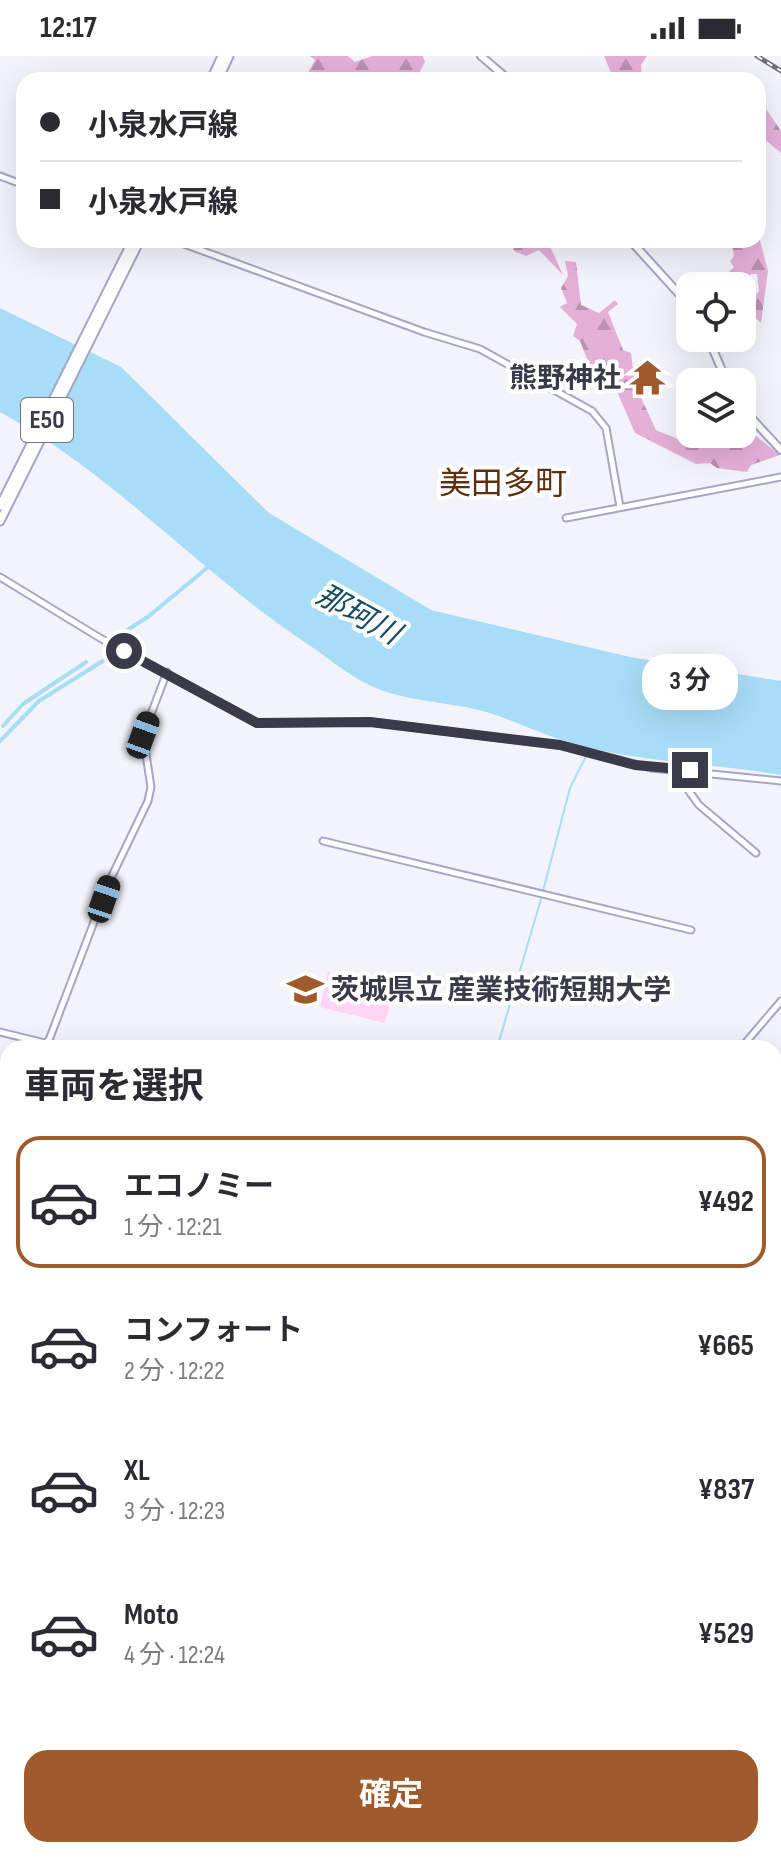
<!DOCTYPE html>
<html lang="ja">
<head>
<meta charset="utf-8">
<style>
	body { margin:0; font-family:"Sofia Sans Condensed","Noto Sans JP",sans-serif; background:#f7f7f7; color:#2b2b33; height:100vh; display:flex; flex-direction:column; font-size:30px; white-space:nowrap }
	* { box-sizing:border-box; margin:0 }
	p { font-size:26px; color:#7c7c81 }
	.icon { flex:none; width:44px; height:44px; fill:none; stroke:currentColor; stroke-width:2; stroke-linecap:round; stroke-linejoin:round }
	.map { position:relative; flex:1; overflow:hidden }
	.sheet { position:absolute; left:0px; top:984px; width:782px; height:818px; display:flex; flex-direction:column; background:#fff; border-radius:24px 24px 0 0; box-shadow:0 8px 32px #0002 }
	.sheet>* { flex:none }
	.banner { position:absolute; left:16px; top:16px; width:750px; height:176px; border-radius:24px; box-shadow:0 8px 32px #0002; display:grid; align-content:center; height:176px; padding:0 24px; background:#fff }
	.controls { position:absolute; left:676px; top:216px; display:grid; gap:16px }
	.controls a { display:grid; place-items:center; width:80px; height:80px; border-radius:16px; background:#fff; box-shadow:0 8px 32px #0002; font-size:40px }
	.end { position:absolute; width:36px; height:36px; margin:-18px; border:10px solid #3a3b49; background:#fff; box-shadow:0 0 0 4px #fff }
	.from { border-radius:50% }
	.bubble { position:absolute; height:56px; border-radius:24px; background:#fff; box-shadow:0 8px 32px #0002; font-size:26px; font-weight:700; line-height:56px; text-align:center }
	.car { position:absolute; width:24px; height:48px; margin:-24px -12px; border-radius:10px; box-shadow:0 0 6px 2px #0007; background:linear-gradient(#222 24%,#8ab4d8 0 40%,#222 0 76%,#8ab4d8 0 86%,#222 0) }
	.banner b { display:flex; align-items:center; gap:28px; height:76px; font-size:30px }
	.banner b+b { border-top:2px solid #e1e1e2 }
	.banner i { width:20px; height:20px; background:#2b2b33 }
	ul { padding:0; list-style:none }
	li { display:flex; align-items:center; gap:24px; height:132px; margin:0 16px 12px; padding:0 8px; border:4px solid transparent; border-radius:24px }
	li div { flex:1 }
	li b { display:block; font-size:30px }
	li em { font-style:normal; font-weight:700 }
	li.on { border-color:#9f5b2b }
	li>.icon { width:72px; height:72px; stroke-width:1.5 }
	h2 { padding:0 24px; font-size:36px; line-height:96px }
	.action { display:flex; gap:16px; margin-top:auto; padding:16px 24px }
	.action a { flex:1; height:92px; border-radius:24px; background:#9f5b2b; color:#fff; font-size:32px; font-weight:700; line-height:92px; text-align:center }
	.status { display:flex; justify-content:space-between; align-items:center; height:56px; padding:0 40px; background:#fff; direction:ltr }
	.status svg { height:22px; fill:currentColor }
	.map>svg:first-child { display:block }
	.green { fill:#ffd4f4 }
	.forest { fill:url(#forest-firs) }
	.water { fill:#a8ddf7 }
	.lines { fill:none; stroke-linecap:round; stroke-linejoin:round }
	.stream { stroke:#a8ddf7; stroke-width:2 }
	.canal { stroke:#a8ddf7; stroke-width:4 }
	.secondary-casing { stroke:#a4a6c8; stroke-width:9 }
	.primary-casing { stroke:#a4a6c8; stroke-width:10 }
	.highway-casing { stroke:#a4a6c8; stroke-width:11 }
	.secondary { stroke:#fff; stroke-width:5 }
	.primary { stroke:#fff; stroke-width:6 }
	.highway { stroke:#fff; stroke-width:7 }
	.rail-casing { stroke:#6d6e7a; stroke-width:5 }
	.rail { stroke:#fff; stroke-width:2; stroke-dasharray:6; stroke-linecap:butt }
	.route { stroke:#3a3b49; stroke-width:10 }
	.labels { text-anchor:middle; dominant-baseline:central; stroke-width:8; stroke-linejoin:round; paint-order:stroke }
	.shield { fill:#fff; stroke:#757680; stroke-width:2 }
	.shield-label { font-size:26px; font-weight:bold; fill:#3a3b49 }
	.poi-label { font-size:28px; font-weight:bold; fill:#3a3b49; stroke:#fff; text-anchor:end }
	.water-label { font-size:30px; font-style:italic; fill:#154c62; stroke:#fff }
	.quarter-label { font-size:32px; fill:#5d2f0d; stroke:#fff }
</style>
</head>
<body>
<div class="status"><b>12:17</b><svg viewBox="0 0 49 12"><path d="M0 12V9h3v3zM5 12V6h3v6zM10 12V3h3v9zM15 12V0h3v12zM26 1h20v11H26zM47 4h2v5h-2z"/></svg></div>
<div class="map">
<svg width="781" height="1801" viewBox="0 0 781 1801">
	<defs>
		<pattern id="forest-firs" width="22" height="20" patternUnits="userSpaceOnUse" patternTransform="scale(2)"><rect width="22" height="20" fill="#e5b0d8"/><path d="M5 1l3.5 6h-7zM16 11l3.5 6h-7z" fill="#bb90b1"/></pattern>
	</defs>
	<rect width="100%" height="100%" fill="#f3f3fb"/>
	<polygon class="green" points="328,916 394,932 385,967 320,951"/>
	<g class="forest">
		<polygon points="310,0 348,0 355,6 373,0 423,0 425,6 420,15 422,24 304,24 315,4"/>
		<polygon points="604,0 647,0 641,9 642,24 614,24"/>
		<polygon points="758,41 781,75 781,97 758,78"/>
		<polygon points="758,177 768,215 761,267 752,259 754,240 759,235 757,218 751,218 742,238 742,230 701,230 708,224 717,228 734,211 730,205 734,200 731,184 758,184"/>
		<polygon points="512,184 555,184 550,190 563,219 539,194 526,200 514,195"/>
		<polygon points="565,205 576,206 581,249 599,257 615,244 618,248 608,256 623,294 631,297 635,329 656,374 685,386 692,378 702,378 708,390 728,384 726,378 742,378 742,369 780,399 751,409 747,416 717,412 710,407 696,408 635,377 615,331 613,314 607,323 595,323 580,285 573,280 577,268 560,251 567,247 561,232 568,220"/>
	</g>
	<path class="water" d="M 0,252 L 121,311 L 269,457 L 431,554 L 630,601 L 781,625 L 781,719 C 712,707 640,707 572,687 C 539,678 508,661 475,653 C 439,645 403,645 369,629 C 348,619 328,602 309,589 C 201,518 114,418 0,356 Z"/>
	<g class="lines">
		<g class="stream">
			<polyline points="543,835 570,732 591,690"/>
			<polyline points="497,992 542,840"/>
		</g>
		<g class="canal">
			<polyline points="120,579 149,560 207,512"/>
			<polyline points="76,613 86,606"/>
			<polyline points="3,670 23,648 74,614"/>
			<polyline points="0,685 39,645 106,603"/>
			<polyline points="0,1079 8,1081"/>
			<polyline points="774,1265 781,1267"/>
			<polyline points="0,1597 8,1599"/>
			<polyline points="384,1794 391,1801"/>
		</g>
		<defs>
			<g id="secondary">
				<polyline points="0,120 24,129"/>
				<polyline points="173,184 424,276 480,293 592,355 606,372 620,451"/>
				<polyline points="566,462 781,421"/>
				<polyline points="0,521 100,582 257,667 370,666 566,690 651,712 781,725"/>
				<polyline points="673,713 699,749 756,797"/>
				<polyline points="323,785 691,874"/>
				<polyline points="0,976 45,987 49,984 110,824 148,745 151,731 143,679 167,616"/>
				<polyline points="741,992 781,945"/>
				<polyline points="0,1086 8,1088"/>
				<polyline points="0,1775 8,1773"/>
			</g>
			<g id="primary">
				<polyline points="481,0 509,24"/>
				<polyline points="630,184 690,250"/>
				<polyline points="708,282 727,326"/>
				<polyline points="742,352 781,394"/>
				<polyline points="458,1794 465,1801"/>
				<polyline points="105,1801 116,1794"/>
			</g>
			<g id="highway">
				<polyline points="211,24 222,0"/>
				<polyline points="218,24 229,0"/>
				<polyline points="0,450 133,184"/>
				<polyline points="0,465 140,184"/>
				<polyline points="774,1044 781,1042"/>
				<polyline points="0,1577 8,1578"/>
				<polyline points="0,1583 8,1584"/>
				<polyline points="447,1794 453,1801"/>
			</g>
		</defs>
		<use href="#secondary" class="secondary-casing"/>
		<use href="#primary" class="primary-casing"/>
		<use href="#highway" class="highway-casing"/>
		<use href="#secondary" class="secondary"/>
		<use href="#primary" class="primary"/>
		<use href="#highway" class="highway"/>
		<defs>
			<g id="rail">
				<polyline points="757,0 781,15"/>
				<polyline points="0,1082 8,1084"/>
				<polyline points="774,1288 781,1291"/>
			</g>
		</defs>
		<use href="#rail" class="rail-casing"/>
		<use href="#rail" class="rail"/>
	</g>
	<g class="lines">
		<polyline class="route" points="124,595 257,667 370,666 560,689 635,709 690,714"/>
	</g>
	<defs>
		<symbol id="temple-bare" viewBox="-9 -9 18 18"><path d="M0-6L5-2H3V0L6.5 2.5H4V6H1.5V3h-3V6H-4V2.5H-6.5L-3 0V-2H-5Z" fill="#9f5b2b" stroke="#fff" stroke-width="2.5" paint-order="stroke"/></symbol>
		<symbol id="university-bare" viewBox="-9 -9 18 18"><path d="M0-5L7-2L0 1L-7-2ZM-4 1L0 2.5L4 1V4Q0 6-4 4Z" fill="#9f5b2b" stroke="#fff" stroke-width="2.5" paint-order="stroke"/></symbol>
	</defs>
	<g fill-rule="evenodd">
		<use href="#temple-bare" x="622" y="296" width="51" height="51"/>
		<use href="#university-bare" x="280" y="908" width="51" height="51"/>
	</g>
	<g class="labels">
		<rect class="shield" x="21" y="342" width="52" height="44" rx="6"/>
		<g class="shield-label">
			<text x="47" y="364">E50</text>
		</g>
		<g class="poi-label">
			<text x="621" y="322">熊野神社</text>
			<text x="331" y="934" text-anchor="start">茨城県立 産業技術短期大学</text>
		</g>
		<g class="water-label">
			<text transform="translate(358 559) rotate(29)">那珂川</text>
		</g>
		<g class="quarter-label">
			<text x="503" y="428">美田多町</text>
		</g>
	</g>
</svg>
<div class="controls">
<a><svg class="icon" aria-label="locate" viewBox="0 0 24 24"><circle cx="12" cy="12" r="6"/><path d="M12 2v4M12 18v4M2 12h4M18 12h4"/></svg></a>
<a><svg class="icon" aria-label="layers" viewBox="0 0 24 24"><path d="M12 4l9 5-9 5-9-5zM3 14l9 5 9-5"/></svg></a>
</div>
<i class="end from" style="left:124px;top:595px"></i>
<i class="end" style="left:690px;top:714px"></i>
<div class="bubble" style="left:642px;top:598px;width:96px">3 分</div>
<i class="car" style="left:143px;top:679px;rotate:20deg"></i>
<i class="car" style="left:104px;top:843px;rotate:19deg"></i>
<div class="banner">
<b><i class="from"></i>小泉水戸線</b>
<b><i></i>小泉水戸線</b>
</div>
<section class="sheet">
<h2>車両を選択</h2>
<ul>
<li class="on"><svg class="icon" aria-label="car" viewBox="0 0 24 24"><path d="M5 17H2v-5l4-1 3-4h7l3 4 3 1v5h-3M9 17h6M6 11h13"/><circle cx="7" cy="17" r="2"/><circle cx="17" cy="17" r="2"/></svg><div><b>エコノミー</b><p>1 分 · 12:21</p></div><em>¥492</em></li>
<li><svg class="icon" aria-label="car" viewBox="0 0 24 24"><path d="M5 17H2v-5l4-1 3-4h7l3 4 3 1v5h-3M9 17h6M6 11h13"/><circle cx="7" cy="17" r="2"/><circle cx="17" cy="17" r="2"/></svg><div><b>コンフォート</b><p>2 分 · 12:22</p></div><em>¥665</em></li>
<li><svg class="icon" aria-label="car" viewBox="0 0 24 24"><path d="M5 17H2v-5l4-1 3-4h7l3 4 3 1v5h-3M9 17h6M6 11h13"/><circle cx="7" cy="17" r="2"/><circle cx="17" cy="17" r="2"/></svg><div><b>XL</b><p>3 分 · 12:23</p></div><em>¥837</em></li>
<li><svg class="icon" aria-label="car" viewBox="0 0 24 24"><path d="M5 17H2v-5l4-1 3-4h7l3 4 3 1v5h-3M9 17h6M6 11h13"/><circle cx="7" cy="17" r="2"/><circle cx="17" cy="17" r="2"/></svg><div><b>Moto</b><p>4 分 · 12:24</p></div><em>¥529</em></li>
</ul>
<div class="action"><a>確定</a></div>
</section>
</div>
</body>
</html>
